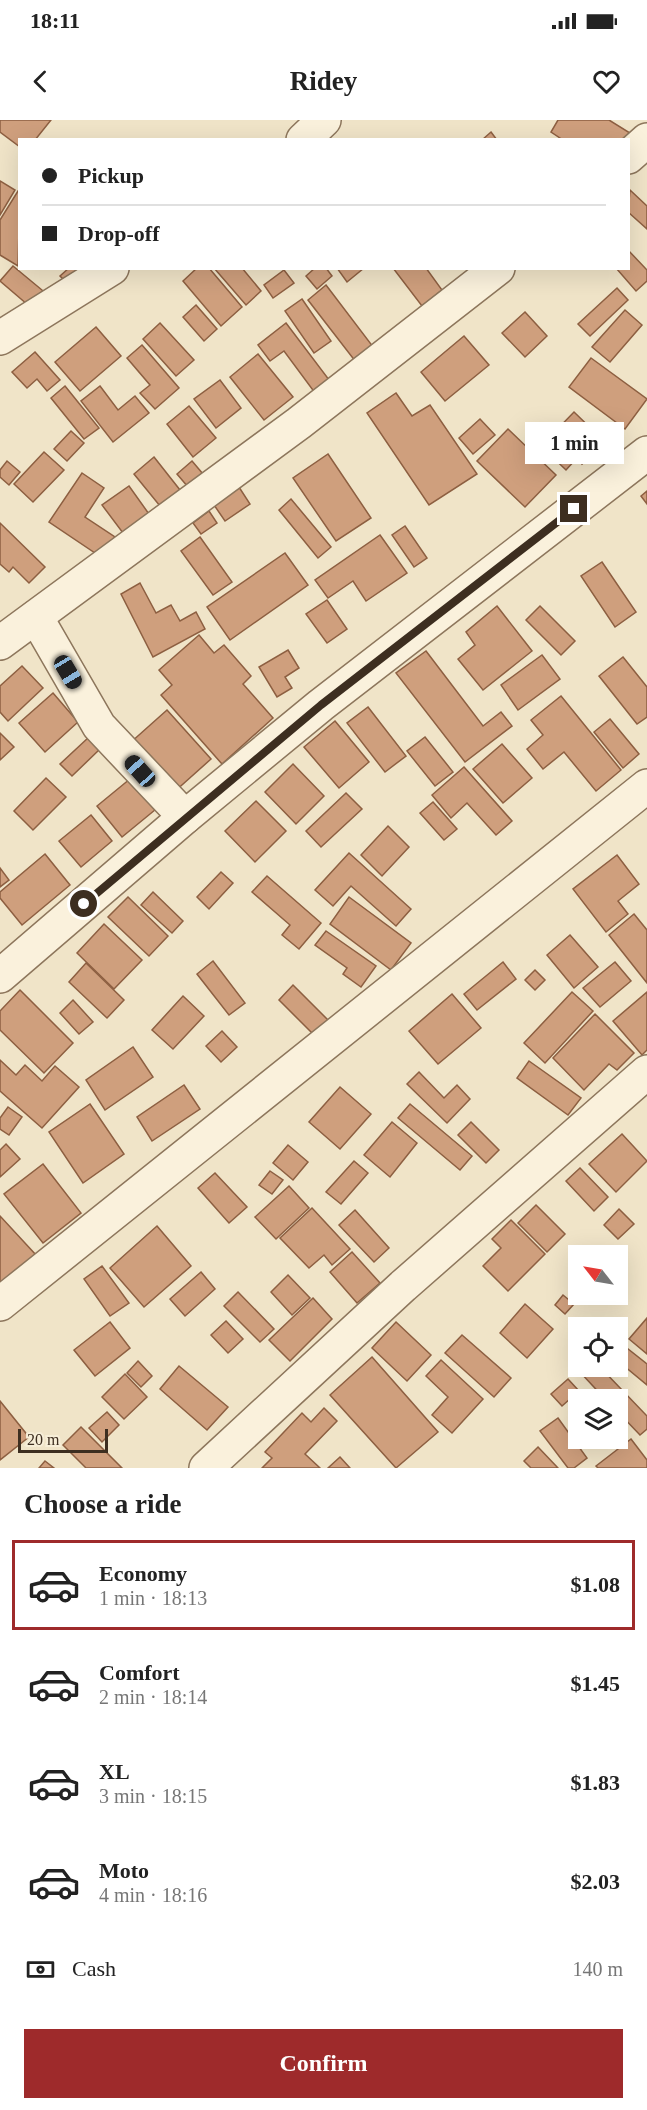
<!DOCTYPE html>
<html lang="en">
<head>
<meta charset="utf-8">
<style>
	body { margin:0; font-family:Georgia,serif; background:#f2f2f2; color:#222; height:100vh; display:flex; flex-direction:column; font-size:22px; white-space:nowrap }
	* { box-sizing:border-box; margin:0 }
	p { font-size:20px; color:#767676 }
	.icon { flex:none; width:33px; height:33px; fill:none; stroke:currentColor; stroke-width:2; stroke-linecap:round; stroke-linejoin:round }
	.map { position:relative; height:1348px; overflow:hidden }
	.details { display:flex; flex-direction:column; background:#fff; flex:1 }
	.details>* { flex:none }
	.top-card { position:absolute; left:18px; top:18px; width:612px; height:132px; border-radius:0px; box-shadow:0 6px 24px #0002; display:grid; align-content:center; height:132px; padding:0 24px; background:#fff }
	.needle { width:39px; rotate:301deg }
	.controls { position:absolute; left:568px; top:1125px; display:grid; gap:12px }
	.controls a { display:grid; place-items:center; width:60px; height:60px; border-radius:0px; background:#fff; box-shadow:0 6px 24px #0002; font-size:30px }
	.scale { position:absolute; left:18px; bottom:15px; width:90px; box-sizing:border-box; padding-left:6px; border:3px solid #3d2e20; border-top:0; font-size:16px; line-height:21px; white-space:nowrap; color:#3d2e20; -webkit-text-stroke:4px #f7eed8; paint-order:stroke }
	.end { position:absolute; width:27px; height:27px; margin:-14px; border:8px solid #3d2e20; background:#fff; box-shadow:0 0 0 3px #fff }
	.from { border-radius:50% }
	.bubble { position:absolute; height:42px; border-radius:0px; background:#fff; box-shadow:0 6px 24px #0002; font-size:20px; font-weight:700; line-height:42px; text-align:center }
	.car { position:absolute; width:18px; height:36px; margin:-18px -9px; border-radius:8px; box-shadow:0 0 4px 2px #0007; background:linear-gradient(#222 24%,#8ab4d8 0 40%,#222 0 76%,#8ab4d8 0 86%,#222 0) }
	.top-card b { display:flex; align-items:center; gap:21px; height:57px; font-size:22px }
	.top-card b+b { border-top:2px solid #e0e0e0 }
	.top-card i { width:15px; height:15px; background:#222 }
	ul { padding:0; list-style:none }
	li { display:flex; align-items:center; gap:18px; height:90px; margin:0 12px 9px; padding:0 12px; border:3px solid transparent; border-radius:0px }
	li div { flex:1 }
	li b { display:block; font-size:22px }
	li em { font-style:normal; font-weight:700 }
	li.on { border-color:#9e2a2b }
	li>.icon { width:54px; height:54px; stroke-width:1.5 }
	h2 { padding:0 24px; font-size:27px; line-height:72px }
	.pay { display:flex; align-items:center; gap:15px; height:66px; padding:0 24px; font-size:22px }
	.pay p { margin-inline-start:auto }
	.cta { display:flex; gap:12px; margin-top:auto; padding:12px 24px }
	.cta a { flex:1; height:69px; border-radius:0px; background:#9e2a2b; color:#fff; font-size:24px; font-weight:700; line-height:69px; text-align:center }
	.status { display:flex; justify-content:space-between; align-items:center; height:42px; padding:0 30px; background:#fff; direction:ltr }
	.status svg { height:16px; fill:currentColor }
	header { display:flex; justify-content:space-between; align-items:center; height:78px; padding:0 24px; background:#fff; font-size:27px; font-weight:700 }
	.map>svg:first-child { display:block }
	.building { fill:#cf9f7d; stroke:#8d5f41; stroke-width:1.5 }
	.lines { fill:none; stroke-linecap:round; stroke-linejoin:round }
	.minor-casing { stroke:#8d765c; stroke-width:36 }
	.minor { stroke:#faf1dc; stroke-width:33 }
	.route { stroke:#3d2e20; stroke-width:8 }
</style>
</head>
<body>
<div class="status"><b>18:11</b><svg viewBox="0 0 49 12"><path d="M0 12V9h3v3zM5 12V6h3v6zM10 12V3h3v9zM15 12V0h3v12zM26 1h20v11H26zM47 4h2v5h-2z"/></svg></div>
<header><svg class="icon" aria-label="back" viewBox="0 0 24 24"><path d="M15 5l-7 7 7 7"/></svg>Ridey<svg class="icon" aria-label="heart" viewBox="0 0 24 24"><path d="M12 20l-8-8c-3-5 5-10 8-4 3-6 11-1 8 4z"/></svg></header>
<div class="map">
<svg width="647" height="1348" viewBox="0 0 647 1348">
	<rect width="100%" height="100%" fill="#f0e4c8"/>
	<g class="building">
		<polygon points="0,0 51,0 35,20 20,20 20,27 0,12"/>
		<polygon points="558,0 609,0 630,13 627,20 563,20 551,12"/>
		<polygon points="491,12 497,20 482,20"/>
		<polygon points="0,61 15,70 0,95"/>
		<polygon points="630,70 647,86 647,109 628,92"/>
		<polygon points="18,71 20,72 18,146 0,135 0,100"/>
		<polygon points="628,130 647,150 647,161 636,171 616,148 628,148"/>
		<polygon points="13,146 48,175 35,191 0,161"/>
		<polygon points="69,148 94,148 73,169 60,156"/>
		<polygon points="197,148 209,148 242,187 221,206 183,161"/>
		<polygon points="214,148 242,148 261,171 246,185"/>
		<polygon points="315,148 326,148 332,156 317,169 306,156"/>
		<polygon points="337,148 364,148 347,162"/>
		<polygon points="393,148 426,148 442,170 422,186"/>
		<polygon points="284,150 294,163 273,178 264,165"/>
		<polygon points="326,165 377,232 359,246 308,180"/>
		<polygon points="617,168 628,180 590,216 578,204"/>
		<polygon points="302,179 331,221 314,233 285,191"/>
		<polygon points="196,185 217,209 204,221 183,197"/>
		<polygon points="625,190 642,205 610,242 592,227"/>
		<polygon points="525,192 547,216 525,237 502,213"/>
		<polygon points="160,203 194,240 176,256 143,219"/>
		<polygon points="286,203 336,269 321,281 284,231 270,241 258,225"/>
		<polygon points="96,207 121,236 80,271 55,242"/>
		<polygon points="464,216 489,245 445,281 421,252"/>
		<polygon points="142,225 179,268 155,289 140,273 150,265 127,238"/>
		<polygon points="35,232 60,260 47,271 37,259 27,268 12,252"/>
		<polygon points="258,234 293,277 264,300 230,257"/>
		<polygon points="591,238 647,279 625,309 569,267"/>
		<polygon points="220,260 241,288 216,308 194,279"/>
		<polygon points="65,266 99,308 84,319 51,278"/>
		<polygon points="100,266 118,290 135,276 149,293 113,322 81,281"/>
		<polygon points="396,273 412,296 430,285 477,354 429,385 367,293"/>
		<polygon points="189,286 216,318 193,337 167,304"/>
		<polygon points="574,292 604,321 582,344 577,338 566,350 541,326"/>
		<polygon points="480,299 495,315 473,334 459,318"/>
		<polygon points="508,309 556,355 525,387 477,341"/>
		<polygon points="71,311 84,323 67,341 54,329"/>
		<polygon points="44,332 64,350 33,382 14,364"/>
		<polygon points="328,334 371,398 336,421 293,358"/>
		<polygon points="154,337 180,370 160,386 134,354"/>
		<polygon points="7,341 20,352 9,365 0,357 0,350"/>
		<polygon points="192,341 203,354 188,367 177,354"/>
		<polygon points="82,353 104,368 85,397 115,417 101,437 49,402"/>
		<polygon points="237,364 250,384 225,401 212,382"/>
		<polygon points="129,366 149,394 123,413 102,385"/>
		<polygon points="647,371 647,384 641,376"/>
		<polygon points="291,379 331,427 318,438 279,390"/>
		<polygon points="209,391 217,403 201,414 193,403"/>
		<polygon points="0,403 45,447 29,463 13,447 9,452 0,444"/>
		<polygon points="405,406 427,438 414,447 392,415"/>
		<polygon points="380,415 407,453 366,481 353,461 328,478 315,460"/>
		<polygon points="200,417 232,462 213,475 181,431"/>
		<polygon points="285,433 308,465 230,520 207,487"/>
		<polygon points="602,442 636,492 615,507 581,456"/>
		<polygon points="140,463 156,493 171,485 180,501 196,492 205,509 153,537 121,474"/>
		<polygon points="327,480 347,509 327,523 306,494"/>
		<polygon points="497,486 532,531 483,570 458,539 475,525 466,512"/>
		<polygon points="540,486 575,521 561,535 526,500"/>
		<polygon points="199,515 214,533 224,525 251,556 243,564 273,598 222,644 161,575 172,565 159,550"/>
		<polygon points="288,530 299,548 285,557 292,568 277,577 259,547"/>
		<polygon points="426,531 483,606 501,592 512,606 465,642 396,553"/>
		<polygon points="542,535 560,559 518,590 501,565"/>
		<polygon points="623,537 647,567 647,597 637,604 599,556"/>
		<polygon points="22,546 43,568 8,601 0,592 0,566"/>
		<polygon points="53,573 78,602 45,632 19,603"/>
		<polygon points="561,576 621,650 596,671 564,632 543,649 527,629 543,615 531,600"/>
		<polygon points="368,587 406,636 385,652 347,603"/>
		<polygon points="167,590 211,639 173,673 130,623"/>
		<polygon points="610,599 639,634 623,648 594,612"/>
		<polygon points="335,601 369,642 339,668 304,627"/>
		<polygon points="0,613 14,627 0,640"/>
		<polygon points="89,617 100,629 72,656 60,644"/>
		<polygon points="425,617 453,652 435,666 407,631"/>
		<polygon points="502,624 532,658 503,683 473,649"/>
		<polygon points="293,644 324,676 296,704 265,672"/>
		<polygon points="464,647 512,701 496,715 467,683 451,698 432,675"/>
		<polygon points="136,654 161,685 122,717 97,686"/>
		<polygon points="46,658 66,677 33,710 14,691"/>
		<polygon points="346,673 362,689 321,727 306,711"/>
		<polygon points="256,681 286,711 255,742 225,711"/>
		<polygon points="433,682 457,709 444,720 420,693"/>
		<polygon points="91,695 112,721 81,747 59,721"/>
		<polygon points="388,706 409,727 382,756 361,735"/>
		<polygon points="349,733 411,789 396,806 351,766 333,786 315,770"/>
		<polygon points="45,734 70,765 22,805 0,778 0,772"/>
		<polygon points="617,735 639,764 618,781 628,794 606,812 573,769"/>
		<polygon points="0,748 9,760 0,767"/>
		<polygon points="221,752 233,763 209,789 197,777"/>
		<polygon points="267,756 321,803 299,829 282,815 290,805 252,772"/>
		<polygon points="153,772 183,801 172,813 141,785"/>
		<polygon points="128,777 168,816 149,836 108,797"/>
		<polygon points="349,777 411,823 391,850 330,804"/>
		<polygon points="634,794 647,810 647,863 609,815"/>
		<polygon points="104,804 142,840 114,869 77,833"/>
		<polygon points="326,811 376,846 361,867 343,854 347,848 315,825"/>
		<polygon points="570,815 598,847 574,868 547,835"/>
		<polygon points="213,841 245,883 229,895 197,854"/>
		<polygon points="503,842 516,859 477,890 464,874"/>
		<polygon points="615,842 631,861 600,887 583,868"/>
		<polygon points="86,843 124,880 107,898 69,862"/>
		<polygon points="535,850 545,860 535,870 525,860"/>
		<polygon points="293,865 328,900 314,915 279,880"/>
		<polygon points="20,870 73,923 44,953 0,910 0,891"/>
		<polygon points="572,872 593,891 545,943 524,923"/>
		<polygon points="647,872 647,930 642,935 613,901"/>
		<polygon points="452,874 481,908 438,944 409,911"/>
		<polygon points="183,876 204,896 173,929 152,910"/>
		<polygon points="73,880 93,902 79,914 60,893"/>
		<polygon points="595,894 634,933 617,950 609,944 584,970 553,938"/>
		<polygon points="222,911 237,927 221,942 206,926"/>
		<polygon points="133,927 153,957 105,990 86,960"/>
		<polygon points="0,940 16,955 25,945 42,961 55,946 79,967 42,1008 0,971"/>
		<polygon points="529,941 581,978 568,995 517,958"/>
		<polygon points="419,952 444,978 457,965 470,979 447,1003 407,964"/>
		<polygon points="184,965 200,989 152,1021 137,997"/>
		<polygon points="340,967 371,994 340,1029 309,1002"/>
		<polygon points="90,984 124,1034 83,1063 49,1012"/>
		<polygon points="410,984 472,1036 460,1050 398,998"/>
		<polygon points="8,987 22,997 9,1015 0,1009 0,998"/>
		<polygon points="392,1002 417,1023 390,1057 364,1035"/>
		<polygon points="471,1002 499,1030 486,1043 458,1015"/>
		<polygon points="622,1014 647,1041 616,1072 589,1044"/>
		<polygon points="6,1024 20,1039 0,1057 0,1030"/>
		<polygon points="288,1025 308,1042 293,1060 273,1043"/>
		<polygon points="354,1041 368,1053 341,1084 326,1072"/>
		<polygon points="43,1044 81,1093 43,1123 4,1074"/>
		<polygon points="580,1048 608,1077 594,1091 566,1061"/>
		<polygon points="270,1051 283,1060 272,1074 259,1065"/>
		<polygon points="215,1053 247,1087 229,1103 198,1068"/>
		<polygon points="289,1066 309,1088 276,1119 255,1097"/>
		<polygon points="536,1085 565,1114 547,1132 518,1103"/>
		<polygon points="312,1088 350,1129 332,1145 324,1135 309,1148 280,1118"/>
		<polygon points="619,1089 634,1104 618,1119 604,1105"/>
		<polygon points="355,1090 389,1128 374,1142 339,1105"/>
		<polygon points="0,1096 36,1135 0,1167"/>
		<polygon points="511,1100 545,1134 508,1171 483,1146 501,1128 492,1119"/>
		<polygon points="157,1106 191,1146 144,1187 110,1148"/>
		<polygon points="352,1132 380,1163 357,1183 330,1152"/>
		<polygon points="102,1146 129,1183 110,1196 84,1159"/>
		<polygon points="201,1152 215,1169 185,1196 170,1179"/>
		<polygon points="288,1155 310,1178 292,1195 271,1172"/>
		<polygon points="238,1172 274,1209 260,1222 224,1186"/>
		<polygon points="563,1175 574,1184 565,1194 555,1185"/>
		<polygon points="313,1178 332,1199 290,1241 269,1220"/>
		<polygon points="525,1184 553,1209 527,1238 500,1213"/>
		<polygon points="647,1198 647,1234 629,1219"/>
		<polygon points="226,1201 243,1219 228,1233 211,1215"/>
		<polygon points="110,1202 130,1228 95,1256 74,1230"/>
		<polygon points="396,1202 431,1235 407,1261 372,1228"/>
		<polygon points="462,1215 511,1258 494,1277 445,1233"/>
		<polygon points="618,1221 647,1244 647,1265 618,1241"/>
		<polygon points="372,1237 438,1312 396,1348 330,1275"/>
		<polygon points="441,1240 483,1279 452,1313 432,1295 448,1277 426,1256"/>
		<polygon points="138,1241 152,1256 141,1267 127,1253"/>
		<polygon points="179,1246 228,1287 207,1310 160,1269"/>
		<polygon points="584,1246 599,1246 647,1296 647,1309 640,1315 618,1292 618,1280 606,1280 579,1251"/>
		<polygon points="125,1254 147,1277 124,1299 102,1277"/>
		<polygon points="568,1259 579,1271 562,1286 551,1274"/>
		<polygon points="0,1281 29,1317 0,1340"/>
		<polygon points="324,1288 337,1301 305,1334 320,1348 262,1348 272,1338 265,1332 302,1293 311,1302"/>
		<polygon points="107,1292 119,1305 102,1322 89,1308"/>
		<polygon points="558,1298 587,1338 574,1348 568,1348 540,1311"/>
		<polygon points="81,1307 122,1348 86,1348 63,1325"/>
		<polygon points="631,1319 647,1340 647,1348 598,1348 596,1346"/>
		<polygon points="538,1327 558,1348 531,1348 524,1341"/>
		<polygon points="340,1337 350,1348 328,1348"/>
		<polygon points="45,1341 54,1348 39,1348"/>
	</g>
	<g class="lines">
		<defs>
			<g id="minor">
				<polyline points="303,20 324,0"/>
				<polyline points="628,37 647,20"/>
				<polyline points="0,218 112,148"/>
				<polyline points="36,497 99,606 185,697"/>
				<polyline points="0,523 299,303 498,148"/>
				<polyline points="0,856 185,697 321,585 647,333"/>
				<polyline points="0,1184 647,666"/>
				<polyline points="206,1348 403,1166 647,952"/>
			</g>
		</defs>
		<use href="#minor" class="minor-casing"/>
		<use href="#minor" class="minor"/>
	</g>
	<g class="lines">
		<polyline class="route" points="84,784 321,585 574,389"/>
	</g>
</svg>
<div class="controls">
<a><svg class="needle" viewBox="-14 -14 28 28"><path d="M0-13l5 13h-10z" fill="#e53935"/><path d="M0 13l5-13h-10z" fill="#767676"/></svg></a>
<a><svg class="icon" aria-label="locate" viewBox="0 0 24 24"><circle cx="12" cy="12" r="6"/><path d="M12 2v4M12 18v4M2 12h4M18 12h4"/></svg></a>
<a><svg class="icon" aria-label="layers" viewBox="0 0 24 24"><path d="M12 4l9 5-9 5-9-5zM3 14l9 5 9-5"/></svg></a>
</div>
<div class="scale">20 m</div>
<i class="end from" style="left:84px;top:784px"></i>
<i class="end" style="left:574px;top:389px"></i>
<div class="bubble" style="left:525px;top:302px;width:99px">1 min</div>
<i class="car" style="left:68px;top:552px;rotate:149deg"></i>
<i class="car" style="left:140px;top:651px;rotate:318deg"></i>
<div class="top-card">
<b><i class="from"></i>Pickup</b>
<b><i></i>Drop-off</b>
</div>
</div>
<section class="details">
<h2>Choose a ride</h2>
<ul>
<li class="on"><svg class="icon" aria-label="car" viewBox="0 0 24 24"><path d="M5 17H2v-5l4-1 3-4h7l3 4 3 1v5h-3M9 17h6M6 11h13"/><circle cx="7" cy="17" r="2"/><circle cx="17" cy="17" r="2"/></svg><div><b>Economy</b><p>1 min · 18:13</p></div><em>$1.08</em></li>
<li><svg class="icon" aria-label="car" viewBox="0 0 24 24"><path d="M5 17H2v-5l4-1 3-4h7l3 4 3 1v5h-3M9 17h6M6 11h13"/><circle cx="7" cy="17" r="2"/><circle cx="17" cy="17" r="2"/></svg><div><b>Comfort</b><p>2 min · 18:14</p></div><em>$1.45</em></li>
<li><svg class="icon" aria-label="car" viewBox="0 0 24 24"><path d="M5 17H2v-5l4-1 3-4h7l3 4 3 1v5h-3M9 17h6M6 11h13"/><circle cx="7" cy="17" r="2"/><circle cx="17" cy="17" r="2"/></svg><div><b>XL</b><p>3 min · 18:15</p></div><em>$1.83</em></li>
<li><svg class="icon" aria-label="car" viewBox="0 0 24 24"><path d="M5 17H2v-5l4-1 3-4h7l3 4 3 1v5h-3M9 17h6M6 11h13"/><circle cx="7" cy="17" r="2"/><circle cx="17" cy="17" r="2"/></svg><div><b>Moto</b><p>4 min · 18:16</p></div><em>$2.03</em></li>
</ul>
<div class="pay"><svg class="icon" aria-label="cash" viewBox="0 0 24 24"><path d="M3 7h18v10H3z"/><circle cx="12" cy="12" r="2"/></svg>Cash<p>140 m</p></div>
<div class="cta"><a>Confirm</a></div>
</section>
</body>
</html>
